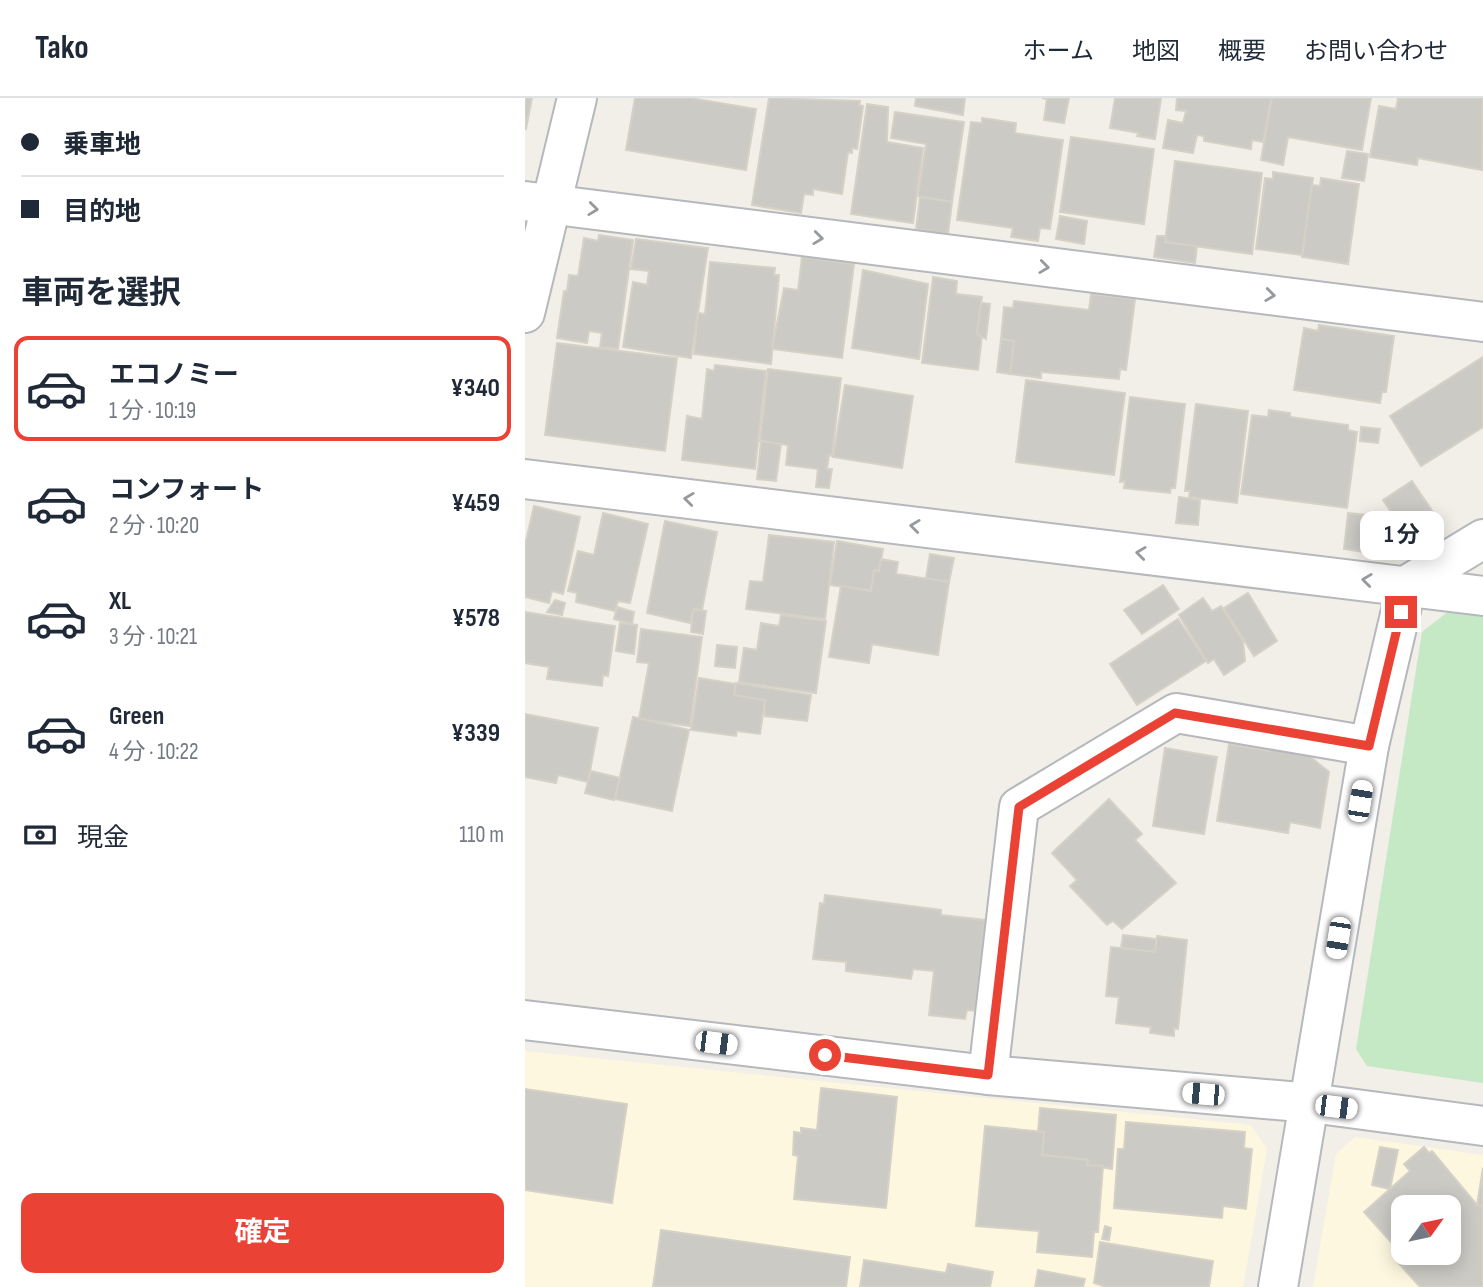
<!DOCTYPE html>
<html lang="ja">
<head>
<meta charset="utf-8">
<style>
	body { margin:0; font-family:"Sofia Sans Condensed","Noto Sans JP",sans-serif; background:#f6f6f7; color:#1f2937; height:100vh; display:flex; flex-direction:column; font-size:26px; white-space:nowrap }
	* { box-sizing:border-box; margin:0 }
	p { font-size:23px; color:#747a83 }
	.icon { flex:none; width:38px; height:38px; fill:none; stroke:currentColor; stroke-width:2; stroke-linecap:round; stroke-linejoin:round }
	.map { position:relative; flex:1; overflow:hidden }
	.panel { display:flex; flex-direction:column; background:#fff; width:525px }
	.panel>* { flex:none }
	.guide { display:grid; align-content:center; height:154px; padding:0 21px; background:#fff }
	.needle { width:46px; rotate:57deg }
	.buttons { position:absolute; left:866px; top:1097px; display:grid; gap:14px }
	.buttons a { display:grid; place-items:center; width:70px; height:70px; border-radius:14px; background:#fff; box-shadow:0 4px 18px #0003; font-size:35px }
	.end { position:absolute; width:32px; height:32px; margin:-16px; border:9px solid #ea4335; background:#fff; box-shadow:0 0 0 4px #fff }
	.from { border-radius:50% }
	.bubble { position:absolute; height:49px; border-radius:14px; background:#fff; box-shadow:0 4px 18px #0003; font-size:23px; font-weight:700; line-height:49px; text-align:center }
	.car { position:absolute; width:21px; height:42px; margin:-21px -10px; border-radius:9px; box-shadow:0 0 5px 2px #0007; background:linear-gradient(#fff 24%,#345 0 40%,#fff 0 76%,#345 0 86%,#fff 0) }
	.guide b { display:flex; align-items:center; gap:24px; height:66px; font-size:26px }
	.guide b+b { border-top:2px solid #e0e1e3 }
	.guide i { width:18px; height:18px; background:#1f2937 }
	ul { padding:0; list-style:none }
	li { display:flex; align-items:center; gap:21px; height:105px; margin:0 14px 10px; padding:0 7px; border:4px solid transparent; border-radius:14px }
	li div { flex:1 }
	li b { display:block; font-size:26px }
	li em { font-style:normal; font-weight:700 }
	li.active { border-color:#ea4335 }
	li>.icon { width:63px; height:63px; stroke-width:1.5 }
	h2 { padding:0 21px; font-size:32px; line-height:84px }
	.pay { display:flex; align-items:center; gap:18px; height:77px; padding:0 21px; font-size:26px }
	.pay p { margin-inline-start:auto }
	.button { display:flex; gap:14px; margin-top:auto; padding:14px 21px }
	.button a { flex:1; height:80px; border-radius:14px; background:#ea4335; color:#fff; font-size:28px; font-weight:700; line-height:80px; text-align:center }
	header { display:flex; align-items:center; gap:42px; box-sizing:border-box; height:98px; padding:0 35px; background:#fff; border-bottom:2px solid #e0e1e3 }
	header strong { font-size:33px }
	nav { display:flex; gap:38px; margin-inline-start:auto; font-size:24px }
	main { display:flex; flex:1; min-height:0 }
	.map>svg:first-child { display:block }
	.commercial { fill:#fef7e0; fill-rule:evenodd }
	.green { fill:#c5e8c5 }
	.building { fill:#cccac5; stroke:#d6d1c6; stroke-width:2; fill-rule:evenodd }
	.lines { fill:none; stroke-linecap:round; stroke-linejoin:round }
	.street-casing { stroke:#b5b8bc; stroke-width:42 }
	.street { stroke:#fff; stroke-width:38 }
	.oneway { stroke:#979a9d }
	.route { stroke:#ea4335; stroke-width:9 }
</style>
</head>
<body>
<header>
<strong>Tako</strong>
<nav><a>ホーム</a><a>地図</a><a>概要</a><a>お問い合わせ</a></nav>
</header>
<main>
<section class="panel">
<div class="guide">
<b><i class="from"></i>乗車地</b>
<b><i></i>目的地</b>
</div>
<h2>車両を選択</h2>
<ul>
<li class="active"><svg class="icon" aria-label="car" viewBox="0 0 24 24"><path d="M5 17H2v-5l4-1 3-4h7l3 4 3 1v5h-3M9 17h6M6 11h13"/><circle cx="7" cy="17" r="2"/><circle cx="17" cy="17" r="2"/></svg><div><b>エコノミー</b><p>1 分 · 10:19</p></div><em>¥340</em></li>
<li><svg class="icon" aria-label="car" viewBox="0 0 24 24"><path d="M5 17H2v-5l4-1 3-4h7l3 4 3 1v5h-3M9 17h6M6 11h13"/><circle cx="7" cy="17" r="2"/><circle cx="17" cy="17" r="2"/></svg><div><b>コンフォート</b><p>2 分 · 10:20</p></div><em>¥459</em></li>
<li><svg class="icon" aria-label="car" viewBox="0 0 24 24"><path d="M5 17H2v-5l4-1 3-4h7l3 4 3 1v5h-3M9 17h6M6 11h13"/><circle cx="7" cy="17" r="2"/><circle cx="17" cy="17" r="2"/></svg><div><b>XL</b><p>3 分 · 10:21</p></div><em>¥578</em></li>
<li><svg class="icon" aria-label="car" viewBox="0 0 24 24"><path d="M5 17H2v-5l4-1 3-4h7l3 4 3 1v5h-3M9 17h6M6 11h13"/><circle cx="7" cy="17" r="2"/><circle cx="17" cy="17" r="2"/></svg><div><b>Green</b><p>4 分 · 10:22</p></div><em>¥339</em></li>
</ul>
<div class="pay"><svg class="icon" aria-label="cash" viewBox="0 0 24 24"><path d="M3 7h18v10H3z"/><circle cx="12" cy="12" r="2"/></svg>現金<p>110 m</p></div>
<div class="button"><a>確定</a></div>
</section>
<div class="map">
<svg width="958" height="1189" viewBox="0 0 958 1189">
	<rect width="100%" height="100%" fill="#f1efe8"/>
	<g class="commercial">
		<polygon points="0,953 726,1027 742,1051 718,1189 0,1189"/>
		<path d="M 830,1039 L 958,1057 L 958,1189 L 788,1189 L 811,1056 ZM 878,1110 L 924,1110 L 924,1155 L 878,1155 Z"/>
	</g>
	<polygon class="green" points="929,509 958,514 958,985 842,968 831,951 897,534"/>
	<g class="building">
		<polygon points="0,0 7,0 1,31 0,31"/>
		<polygon points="110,0 165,0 231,11 221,72 101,52"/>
		<polygon points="244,0 335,3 334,7 338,8 332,51 327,50 327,55 323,54 317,96 288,91 288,97 279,96 276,115 227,107"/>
		<polygon points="391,0 440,0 438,17 390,8"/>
		<polygon points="517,0 544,0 539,25 519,22 522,1"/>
		<polygon points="590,0 636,0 630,41 612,38 614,35 585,30"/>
		<polygon points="652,0 746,0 738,44 727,42 726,51 679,43 679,38 672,37 668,55 638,50 643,22 658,25 661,13 651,12"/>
		<polygon points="747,0 846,0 837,52 763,39 758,67 736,62"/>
		<polygon points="873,0 958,0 957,72 893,60 892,67 845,59 854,8 871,11"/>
		<polygon points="342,6 363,9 362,44 398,50 388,125 326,116"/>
		<polygon points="370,14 439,24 427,104 393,98 401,46 366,40"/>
		<polygon points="457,20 491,25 490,35 538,42 525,131 515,130 513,143 486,139 488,130 432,122 446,24 457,25"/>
		<polygon points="546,39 629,51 619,126 535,114"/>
		<polygon points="822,53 843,56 839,83 817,80"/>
		<polygon points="650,63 737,75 727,156 640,144"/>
		<polygon points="748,74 788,80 777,157 731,151 740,80 748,81"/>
		<polygon points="796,80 834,86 823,166 777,159 787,87 795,88"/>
		<polygon points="395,99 427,104 423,136 391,131"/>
		<polygon points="535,118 562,123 559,146 531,141"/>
		<polygon points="74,137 108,142 93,251 75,249 77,235 64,233 62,245 32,240 39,193 42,193 44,177 53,178 59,140 73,143"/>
		<polygon points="632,138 640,138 640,144 672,148 670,165 629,159"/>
		<polygon points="111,141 183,150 166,260 98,249 108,184 122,187 124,173 106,171"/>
		<polygon points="277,159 329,166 317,260 247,251 259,190 273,192"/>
		<polygon points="185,164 250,170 249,177 254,177 246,266 169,256 173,215 180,216"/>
		<polygon points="338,172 403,186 394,261 327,250"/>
		<polygon points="408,179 432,183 431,196 457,199 452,236 457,238 453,272 397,265"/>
		<polygon points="566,196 610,201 601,272 595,271 594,281 516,274 516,280 485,276 489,243 476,241 479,209 488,210 489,203 564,212"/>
		<polygon points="456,205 465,206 461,241 452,236"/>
		<polygon points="794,227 869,238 861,294 857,294 855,305 769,292 779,230 793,233"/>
		<polygon points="476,241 489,243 485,276 472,274"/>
		<polygon points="32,245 152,260 140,353 20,337"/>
		<polygon points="958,259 958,329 896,368 865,318"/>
		<polygon points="190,267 241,273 230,371 157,362 162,318 177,321 182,271 189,273"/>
		<polygon points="243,271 316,280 307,358 304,357 302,371 307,371 304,390 291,389 293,371 261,367 263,347 235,343"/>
		<polygon points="501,282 600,295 589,377 491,364"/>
		<polygon points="320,287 388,298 377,370 308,359"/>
		<polygon points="605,299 660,306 650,390 646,390 645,395 599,390 600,383 595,384"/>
		<polygon points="671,306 723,313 712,405 664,399 665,393 660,393"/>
		<polygon points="744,312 765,315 765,319 823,327 823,332 832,334 822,410 716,396 727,317 743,319"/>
		<polygon points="836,329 855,331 853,345 835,343"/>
		<polygon points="236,343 256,346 251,383 232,381"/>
		<polygon points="887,383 910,417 882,437 858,402"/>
		<polygon points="654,399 675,402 673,427 651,425"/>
		<polygon points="9,408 55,419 38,496 27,493 24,505 0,499 0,447"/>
		<polygon points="78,415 123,426 105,505 93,503 90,513 51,504 52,495 43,493 53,453 69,457"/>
		<polygon points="823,415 842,417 839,454 819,451"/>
		<polygon points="140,423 192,434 177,512 169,511 165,525 122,515"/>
		<polygon points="244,437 309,444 300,521 221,511 225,483 238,484"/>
		<polygon points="312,443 358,451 354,473 349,472 346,493 305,487"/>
		<polygon points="405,456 429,460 424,484 401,480"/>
		<polygon points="356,461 373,464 371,476 424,484 413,557 347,546 344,565 304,559 316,488 346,493 349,472 354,473"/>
		<polygon points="638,487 654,511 617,536 599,512"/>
		<polygon points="723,495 752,543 729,558 699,510"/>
		<polygon points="678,500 687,513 696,508 718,543 720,563 699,577 689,561 683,565 654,517"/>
		<polygon points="30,502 40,505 37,517 22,514"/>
		<polygon points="92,509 109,514 107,526 89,521"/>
		<polygon points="168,512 181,513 178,536 166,534"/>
		<polygon points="0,514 90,528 83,578 78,577 77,588 22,581 24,569 0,565"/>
		<polygon points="256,517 301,523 291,595 214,584 219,550 232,552 236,525 254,528"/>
		<polygon points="653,521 681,563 612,607 585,566"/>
		<polygon points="95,525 112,527 109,556 91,553"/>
		<polygon points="116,531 177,539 165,628 114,621 124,565 112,564"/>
		<polygon points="192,547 212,549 210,570 190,568"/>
		<polygon points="174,580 211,586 209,597 240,602 235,636 212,633 211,638 166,632"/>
		<polygon points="211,585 286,597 282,623 240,618 240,602 209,597"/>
		<polygon points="0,616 73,630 63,684 33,677 31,685 0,679"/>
		<polygon points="108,619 164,632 147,713 90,701"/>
		<polygon points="704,646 745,653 745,648 778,653 804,674 795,730 765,724 763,735 692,723"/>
		<polygon points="640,650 692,659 679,736 628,728"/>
		<polygon points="66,673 95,680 89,702 60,695"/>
		<polygon points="584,701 617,736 610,742 651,785 597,831 588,823 582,827 545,788 552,782 527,755"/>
		<polygon points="300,797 416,812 416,817 460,822 450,913 442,912 440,921 404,917 409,873 388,871 386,881 321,873 321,864 288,861 295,805 299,806"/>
		<polygon points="598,837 632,841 630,854 596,850"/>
		<polygon points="632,838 662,842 653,931 649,930 649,938 625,935 626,929 591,925 594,899 581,898 586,849 630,854"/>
		<polygon points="296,990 372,999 361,1110 269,1101 273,1058 268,1057 269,1034 276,1035 276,1030 292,1032"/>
		<polygon points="0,991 102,1006 87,1105 0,1092"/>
		<polygon points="515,1010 591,1017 587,1071 562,1067 563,1062 517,1057 519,1034 513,1034"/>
		<polygon points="601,1024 720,1034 719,1050 727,1051 721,1111 698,1108 697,1120 589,1110 593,1051 599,1051"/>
		<polygon points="460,1028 519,1034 517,1057 563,1062 562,1067 578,1068 573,1134 569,1134 567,1159 512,1154 514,1133 451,1128"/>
		<polygon points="855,1049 873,1052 865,1091 847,1087"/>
		<path d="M 899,1049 L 904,1055 L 907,1053 L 952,1107 L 958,1108 L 958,1189 L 895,1189 L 869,1160 L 875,1154 L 839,1114 L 885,1073 L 879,1066 ZM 878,1110 L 924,1110 L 924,1155 L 878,1155 Z"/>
		<polygon points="958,1070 958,1108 952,1107"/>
		<polygon points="580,1128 586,1130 584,1142 577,1141"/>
		<polygon points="136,1132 325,1159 321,1189 128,1189"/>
		<polygon points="575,1144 688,1163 684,1189 581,1189 569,1185"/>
		<polygon points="339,1162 421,1175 423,1166 468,1174 465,1189 335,1189"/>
		<polygon points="513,1172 560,1181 558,1189 510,1189"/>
	</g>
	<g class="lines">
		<defs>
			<g id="street">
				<polyline points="0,103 958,224"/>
				<polyline points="0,215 52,0"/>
				<polyline points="0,381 958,498"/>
				<polyline points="0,922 463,977 786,1005 958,1028"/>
				<polyline points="463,977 494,709 651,615 844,648"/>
				<polyline points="753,1189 844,648 882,487 958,441"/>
			</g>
		</defs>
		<use href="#street" class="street-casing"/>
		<use href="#street" class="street"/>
	</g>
	<defs><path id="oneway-chevron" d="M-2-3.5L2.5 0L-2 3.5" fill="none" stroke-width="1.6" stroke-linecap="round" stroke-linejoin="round" transform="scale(1.75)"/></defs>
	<g class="oneway">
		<use href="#oneway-chevron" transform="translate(68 111) rotate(7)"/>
		<use href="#oneway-chevron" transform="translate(293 140) rotate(7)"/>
		<use href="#oneway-chevron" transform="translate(519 169) rotate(7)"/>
		<use href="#oneway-chevron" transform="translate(745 197) rotate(7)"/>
		<use href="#oneway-chevron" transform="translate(164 401) rotate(-173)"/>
		<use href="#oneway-chevron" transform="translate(390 428) rotate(-173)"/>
		<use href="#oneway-chevron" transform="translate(616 455) rotate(-173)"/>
		<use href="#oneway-chevron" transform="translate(842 482) rotate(-173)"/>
	</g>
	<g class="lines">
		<polyline class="route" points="300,957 463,977 494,709 650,615 844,648 876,514"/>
	</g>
</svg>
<div class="buttons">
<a><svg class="needle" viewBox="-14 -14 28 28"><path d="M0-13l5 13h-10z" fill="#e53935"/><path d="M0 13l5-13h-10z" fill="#747a83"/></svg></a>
</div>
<i class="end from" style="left:300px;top:957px"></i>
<i class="end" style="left:876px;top:514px"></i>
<div class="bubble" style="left:835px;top:413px;width:84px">1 分</div>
<i class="car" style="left:835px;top:703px;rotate:9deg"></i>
<i class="car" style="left:813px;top:840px;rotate:189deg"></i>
<i class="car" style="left:191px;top:945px;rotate:97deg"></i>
<i class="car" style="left:678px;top:996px;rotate:275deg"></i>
<i class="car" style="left:811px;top:1009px;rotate:97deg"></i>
</div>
</main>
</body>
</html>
